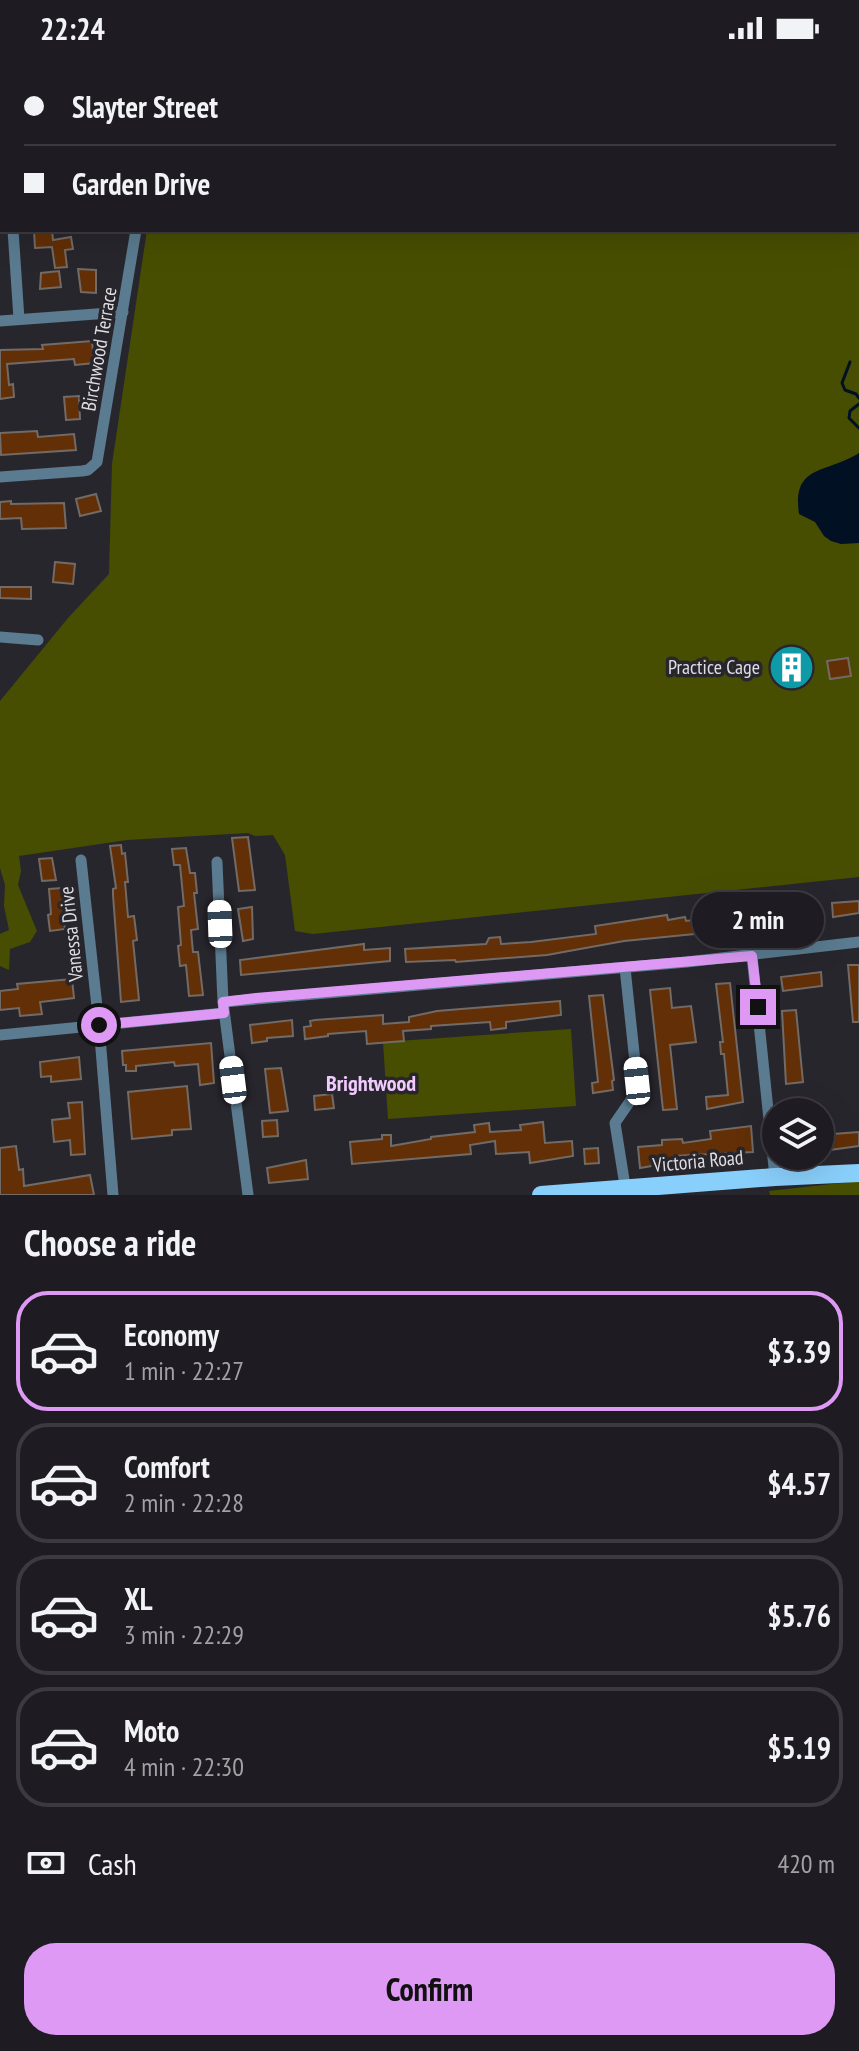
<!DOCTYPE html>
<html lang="en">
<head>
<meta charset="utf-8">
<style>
	body { margin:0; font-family:"PT Sans Narrow",sans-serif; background:#2b292f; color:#f1f3f6; height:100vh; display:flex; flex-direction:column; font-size:30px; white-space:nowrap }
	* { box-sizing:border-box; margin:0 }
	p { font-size:26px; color:#a1a1a5 }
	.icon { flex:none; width:44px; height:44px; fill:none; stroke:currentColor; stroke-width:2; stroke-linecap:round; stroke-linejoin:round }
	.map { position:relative; height:1139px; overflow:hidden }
	.panel { display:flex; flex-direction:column; background:#1e1c22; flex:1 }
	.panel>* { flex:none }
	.hud { position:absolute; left:0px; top:0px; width:860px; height:176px; box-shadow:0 8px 32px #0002,0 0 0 2px #3c3a40; display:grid; align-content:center; height:176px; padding:0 24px; background:#1e1c22 }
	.tools { position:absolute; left:762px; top:1042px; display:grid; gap:16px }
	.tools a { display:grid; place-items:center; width:72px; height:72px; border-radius:50%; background:#1e1c22; box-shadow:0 8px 32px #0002,0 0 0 2px #3c3a40; font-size:40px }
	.end { position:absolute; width:36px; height:36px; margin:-18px; border:10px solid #dd99f4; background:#111; box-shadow:0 0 0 4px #111 }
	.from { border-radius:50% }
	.bubble { position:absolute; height:56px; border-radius:28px; background:#1e1c22; box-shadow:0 8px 32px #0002,0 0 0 2px #3c3a40; font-size:26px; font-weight:600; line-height:56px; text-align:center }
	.car { position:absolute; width:24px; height:48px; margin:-24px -12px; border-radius:10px; box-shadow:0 0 6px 2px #0007; background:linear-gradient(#fff 24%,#345 0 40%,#fff 0 76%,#345 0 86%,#fff 0) }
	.hud b { display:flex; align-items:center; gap:28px; height:76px; font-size:30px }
	.hud b+b { border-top:2px solid #3c3a40 }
	.hud i { width:20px; height:20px; background:#f1f3f6 }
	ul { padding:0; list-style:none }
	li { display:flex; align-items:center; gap:24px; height:120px; margin:0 16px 12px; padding:0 8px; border:4px solid #3c3a40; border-radius:32px }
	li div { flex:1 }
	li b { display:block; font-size:30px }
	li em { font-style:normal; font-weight:600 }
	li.on { border-color:#dd99f4 }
	li>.icon { width:72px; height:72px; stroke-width:1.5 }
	h2 { padding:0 24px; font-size:36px; line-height:96px }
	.pay { display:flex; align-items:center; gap:20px; height:88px; padding:0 24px; font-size:30px }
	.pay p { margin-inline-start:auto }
	.primary-button { display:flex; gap:16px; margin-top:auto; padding:16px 24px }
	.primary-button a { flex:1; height:92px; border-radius:32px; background:#dd99f4; color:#111; font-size:32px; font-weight:600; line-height:92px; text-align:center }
	.status { display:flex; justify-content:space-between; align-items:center; height:56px; padding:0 40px; background:#1e1c22; direction:ltr }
	.status svg { height:22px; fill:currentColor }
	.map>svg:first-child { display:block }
	.green { fill:#484e01 }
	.water { fill:#011022 }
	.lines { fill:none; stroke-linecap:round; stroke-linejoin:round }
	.stream { stroke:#011022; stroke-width:3 }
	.building { fill:#622f06; stroke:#726a65; stroke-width:2 }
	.minor { stroke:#5a7b90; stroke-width:11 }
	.primary { stroke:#89cffb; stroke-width:18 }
	.route { stroke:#dd99f4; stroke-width:10 }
	.labels { text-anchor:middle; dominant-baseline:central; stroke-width:7; stroke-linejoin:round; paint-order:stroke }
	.street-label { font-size:20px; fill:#dfdde2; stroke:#28262d }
	.poi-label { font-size:20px; fill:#dfdde2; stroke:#28262d; text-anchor:end }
	.neighbourhood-label { font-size:22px; font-weight:bold; fill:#f1cbfe; stroke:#28262d }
</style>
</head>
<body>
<div class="status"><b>22:24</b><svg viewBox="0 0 49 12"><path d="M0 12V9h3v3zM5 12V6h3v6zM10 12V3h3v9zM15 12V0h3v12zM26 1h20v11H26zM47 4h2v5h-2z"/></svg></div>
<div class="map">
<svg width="859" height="1139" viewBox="0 0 859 1139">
	<rect width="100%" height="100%" fill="#28262d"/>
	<g class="green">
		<polygon points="160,0 859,0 859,821 313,878 295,875 285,799 273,779 255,780 248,777 127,784 19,800 21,815 18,829 37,875 30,886 10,893 9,914 0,910 0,878 9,874 4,850 5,829 0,812 0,645 68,562 109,518 112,408 147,174 858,174 858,2"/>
		<polygon points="571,973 576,1050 388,1063 383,986"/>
		<polygon points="859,1125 859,1139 770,1139 769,1135"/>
	</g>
	<path class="water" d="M 859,397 L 859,487 L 841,488 L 831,485 L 824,480 L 815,466 L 799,458 C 792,408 826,418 859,397 Z"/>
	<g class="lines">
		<g class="stream">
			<polyline points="850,306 842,327 845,334 856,338 859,342"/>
			<polyline points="859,348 850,355 849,362 859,372"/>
		</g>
	</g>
	<g class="building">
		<polygon points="34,174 52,174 53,184 71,181 73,193 65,194 67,211 55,212 52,191 35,192"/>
		<polygon points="78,213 96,214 96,237 81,236"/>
		<polygon points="59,215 61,231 40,233 41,217"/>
		<polygon points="92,285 94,307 75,309 74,303 7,308 9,329 13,328 14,341 0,343 0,294 43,293 42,289"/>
		<polygon points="79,340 80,363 66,364 64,341"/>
		<polygon points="37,375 38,381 74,378 76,394 1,399 0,377"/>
		<polygon points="96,438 101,455 80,460 76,443"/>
		<polygon points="11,445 11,448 64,447 66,472 22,473 21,462 0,463 0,446"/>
		<polygon points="55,506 75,508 73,528 53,526"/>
		<polygon points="0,531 31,531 31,543 0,542"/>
		<polygon points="801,601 803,620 781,622 780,602"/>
		<polygon points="848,602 851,620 830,623 827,605"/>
		<polygon points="248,781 255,834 239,835 232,782"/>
		<polygon points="121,789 122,798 125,797 128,826 125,826 128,861 134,860 137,884 133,885 139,944 121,946 113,839 113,833 116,832 110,790"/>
		<polygon points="186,792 190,817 195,817 197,837 194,837 198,873 191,874 193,896 198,896 203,939 189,940 186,909 180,910 178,890 181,889 178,851 184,850 180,809 174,809 172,793"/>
		<polygon points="52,802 56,824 42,825 39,803"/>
		<polygon points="62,832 65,873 50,875 48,859 51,858 49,833"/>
		<polygon points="859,845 859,857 833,861 832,847"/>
		<polygon points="814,849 815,863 807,865 781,866 705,877 624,885 547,899 456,906 455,904 406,906 405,893 486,888 489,882 500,881 501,888 531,886 596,878 595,870 667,859 668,864 685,861 686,865 703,863 702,858 727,853 740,851 740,857 766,854 766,857"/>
		<polygon points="252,851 253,883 243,885 238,853"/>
		<polygon points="364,888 364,894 390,892 390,905 241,919 240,904"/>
		<polygon points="848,909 859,909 859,966 853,966"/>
		<polygon points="821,916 822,930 783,935 781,921"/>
		<polygon points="72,923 74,942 40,946 42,958 20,960 19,952 0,954 0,935 18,933 17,928"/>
		<polygon points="730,927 743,1046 707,1053 706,1041 728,1039 724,998 721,998 720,986 723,986 716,928"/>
		<polygon points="670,932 672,952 691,950 696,986 670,989 677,1053 663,1054 650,934"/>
		<polygon points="603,939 614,1024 612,1025 613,1034 593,1037 592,1027 598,1026 589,940"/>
		<polygon points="560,945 561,959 506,966 506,972 491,974 490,966 431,970 431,973 403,975 404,985 367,988 366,975 328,978 328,980 305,983 304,971 311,970 310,965 315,964 383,959 383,968 409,966 409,961 437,955"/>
		<polygon points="796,954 803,1026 786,1028 782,955"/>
		<polygon points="292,964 293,980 267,982 267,985 252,987 250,969"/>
		<polygon points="211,987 214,1027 200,1029 198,1008 175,1010 174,1006 136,1010 136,1015 126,1015 126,1009 123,1009 122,995"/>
		<polygon points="79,1001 81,1023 51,1026 51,1020 41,1021 40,1006"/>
		<polygon points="281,1012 288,1055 270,1057 265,1013"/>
		<polygon points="187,1030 191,1073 172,1074 172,1079 132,1083 128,1036"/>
		<polygon points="332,1038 334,1052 315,1054 314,1040"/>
		<polygon points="82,1046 85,1098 71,1099 70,1084 54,1086 52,1064 70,1062 68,1047"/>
		<polygon points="277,1064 278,1080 263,1081 262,1065"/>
		<polygon points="543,1066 545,1087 572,1085 573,1100 530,1107 529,1096 496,1098 495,1085 470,1089 471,1098 352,1108 350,1086 382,1083 382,1079 391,1079 391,1090 431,1083 431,1081 475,1076 474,1069 489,1067 490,1076 521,1074 520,1069"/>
		<polygon points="751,1070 753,1096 673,1100 673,1103 651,1104 652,1110 640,1112 638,1091 662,1089 662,1084 682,1083 683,1087 711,1083 710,1075"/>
		<polygon points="859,1076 859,1090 822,1095 820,1079"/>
		<polygon points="16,1090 19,1114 23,1113 24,1130 90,1119 94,1139 0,1139 0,1092"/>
		<polygon points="598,1092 599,1107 585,1108 584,1093"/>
		<polygon points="306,1104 308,1123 269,1127 267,1112"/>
	</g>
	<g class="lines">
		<g class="minor">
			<polyline points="2,0 2,2"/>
			<polyline points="150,0 150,2"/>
			<polyline points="13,174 19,263"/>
			<polyline points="0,265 123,256"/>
			<polyline points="0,421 82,415 88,414 97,406 136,174"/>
			<polyline points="0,581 38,584"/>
			<polyline points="81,804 99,969 113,1139"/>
			<polyline points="217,806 223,946 248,1139"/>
			<polyline points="752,900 775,1121"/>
			<polyline points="625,912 637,1025 635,1038 615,1067 626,1136"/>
			<polyline points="223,946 687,906 859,886"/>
			<polyline points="0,979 224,957"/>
		</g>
		<polyline class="primary" points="541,1139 775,1121 859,1117"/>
	</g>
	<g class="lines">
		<polyline class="route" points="99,969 224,957 223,946 256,942 752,900 758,951"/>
	</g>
	<defs>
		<symbol id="building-disc" viewBox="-11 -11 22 22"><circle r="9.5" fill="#0f9aa8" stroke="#28262d"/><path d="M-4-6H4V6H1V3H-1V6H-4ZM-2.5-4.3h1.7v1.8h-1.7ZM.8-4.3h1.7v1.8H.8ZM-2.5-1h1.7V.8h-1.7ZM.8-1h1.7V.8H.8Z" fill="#fff"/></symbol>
	</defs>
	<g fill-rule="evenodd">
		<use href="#building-disc" x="766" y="586" width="51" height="51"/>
	</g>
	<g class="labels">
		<g class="street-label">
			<text transform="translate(99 293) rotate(-80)">Birchwood Terrace</text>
			<text transform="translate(71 878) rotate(-96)">Vanessa Drive</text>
			<text transform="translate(698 1105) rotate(-5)">Victoria Road</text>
		</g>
		<g class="poi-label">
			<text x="760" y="611">Practice Cage</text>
		</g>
		<g class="neighbourhood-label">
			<text x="371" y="1027">Brightwood</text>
		</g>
	</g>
</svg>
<div class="tools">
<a><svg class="icon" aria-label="layers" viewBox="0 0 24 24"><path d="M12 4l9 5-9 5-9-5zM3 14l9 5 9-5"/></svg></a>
</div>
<i class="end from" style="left:99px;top:969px"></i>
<i class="end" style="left:758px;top:951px"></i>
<div class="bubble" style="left:692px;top:836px;width:132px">2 min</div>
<i class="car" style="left:220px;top:868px;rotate:358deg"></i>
<i class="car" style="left:233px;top:1024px;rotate:353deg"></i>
<i class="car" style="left:637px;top:1025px;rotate:354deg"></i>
<div class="hud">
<b><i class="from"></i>Slayter Street</b>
<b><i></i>Garden Drive</b>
</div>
</div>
<section class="panel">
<h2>Choose a ride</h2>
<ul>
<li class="on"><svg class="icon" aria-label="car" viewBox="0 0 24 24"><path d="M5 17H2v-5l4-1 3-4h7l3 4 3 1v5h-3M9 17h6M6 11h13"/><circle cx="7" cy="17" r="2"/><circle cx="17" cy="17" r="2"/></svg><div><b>Economy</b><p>1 min · 22:27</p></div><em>$3.39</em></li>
<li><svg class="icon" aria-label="car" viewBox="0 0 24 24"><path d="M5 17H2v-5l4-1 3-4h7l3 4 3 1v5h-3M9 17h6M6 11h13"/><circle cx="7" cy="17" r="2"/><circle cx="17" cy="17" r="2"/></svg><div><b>Comfort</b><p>2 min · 22:28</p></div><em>$4.57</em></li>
<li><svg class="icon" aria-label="car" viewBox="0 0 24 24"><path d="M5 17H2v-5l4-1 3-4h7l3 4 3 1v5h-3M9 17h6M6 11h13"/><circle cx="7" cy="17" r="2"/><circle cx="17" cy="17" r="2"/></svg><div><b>XL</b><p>3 min · 22:29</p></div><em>$5.76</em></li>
<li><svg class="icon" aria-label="car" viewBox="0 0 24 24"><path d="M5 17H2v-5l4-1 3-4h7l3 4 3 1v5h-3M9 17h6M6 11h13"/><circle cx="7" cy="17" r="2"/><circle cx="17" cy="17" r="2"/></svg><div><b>Moto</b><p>4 min · 22:30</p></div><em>$5.19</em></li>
</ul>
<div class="pay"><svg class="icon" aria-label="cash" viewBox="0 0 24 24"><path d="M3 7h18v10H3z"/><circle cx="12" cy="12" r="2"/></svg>Cash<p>420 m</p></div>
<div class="primary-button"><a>Confirm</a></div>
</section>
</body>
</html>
